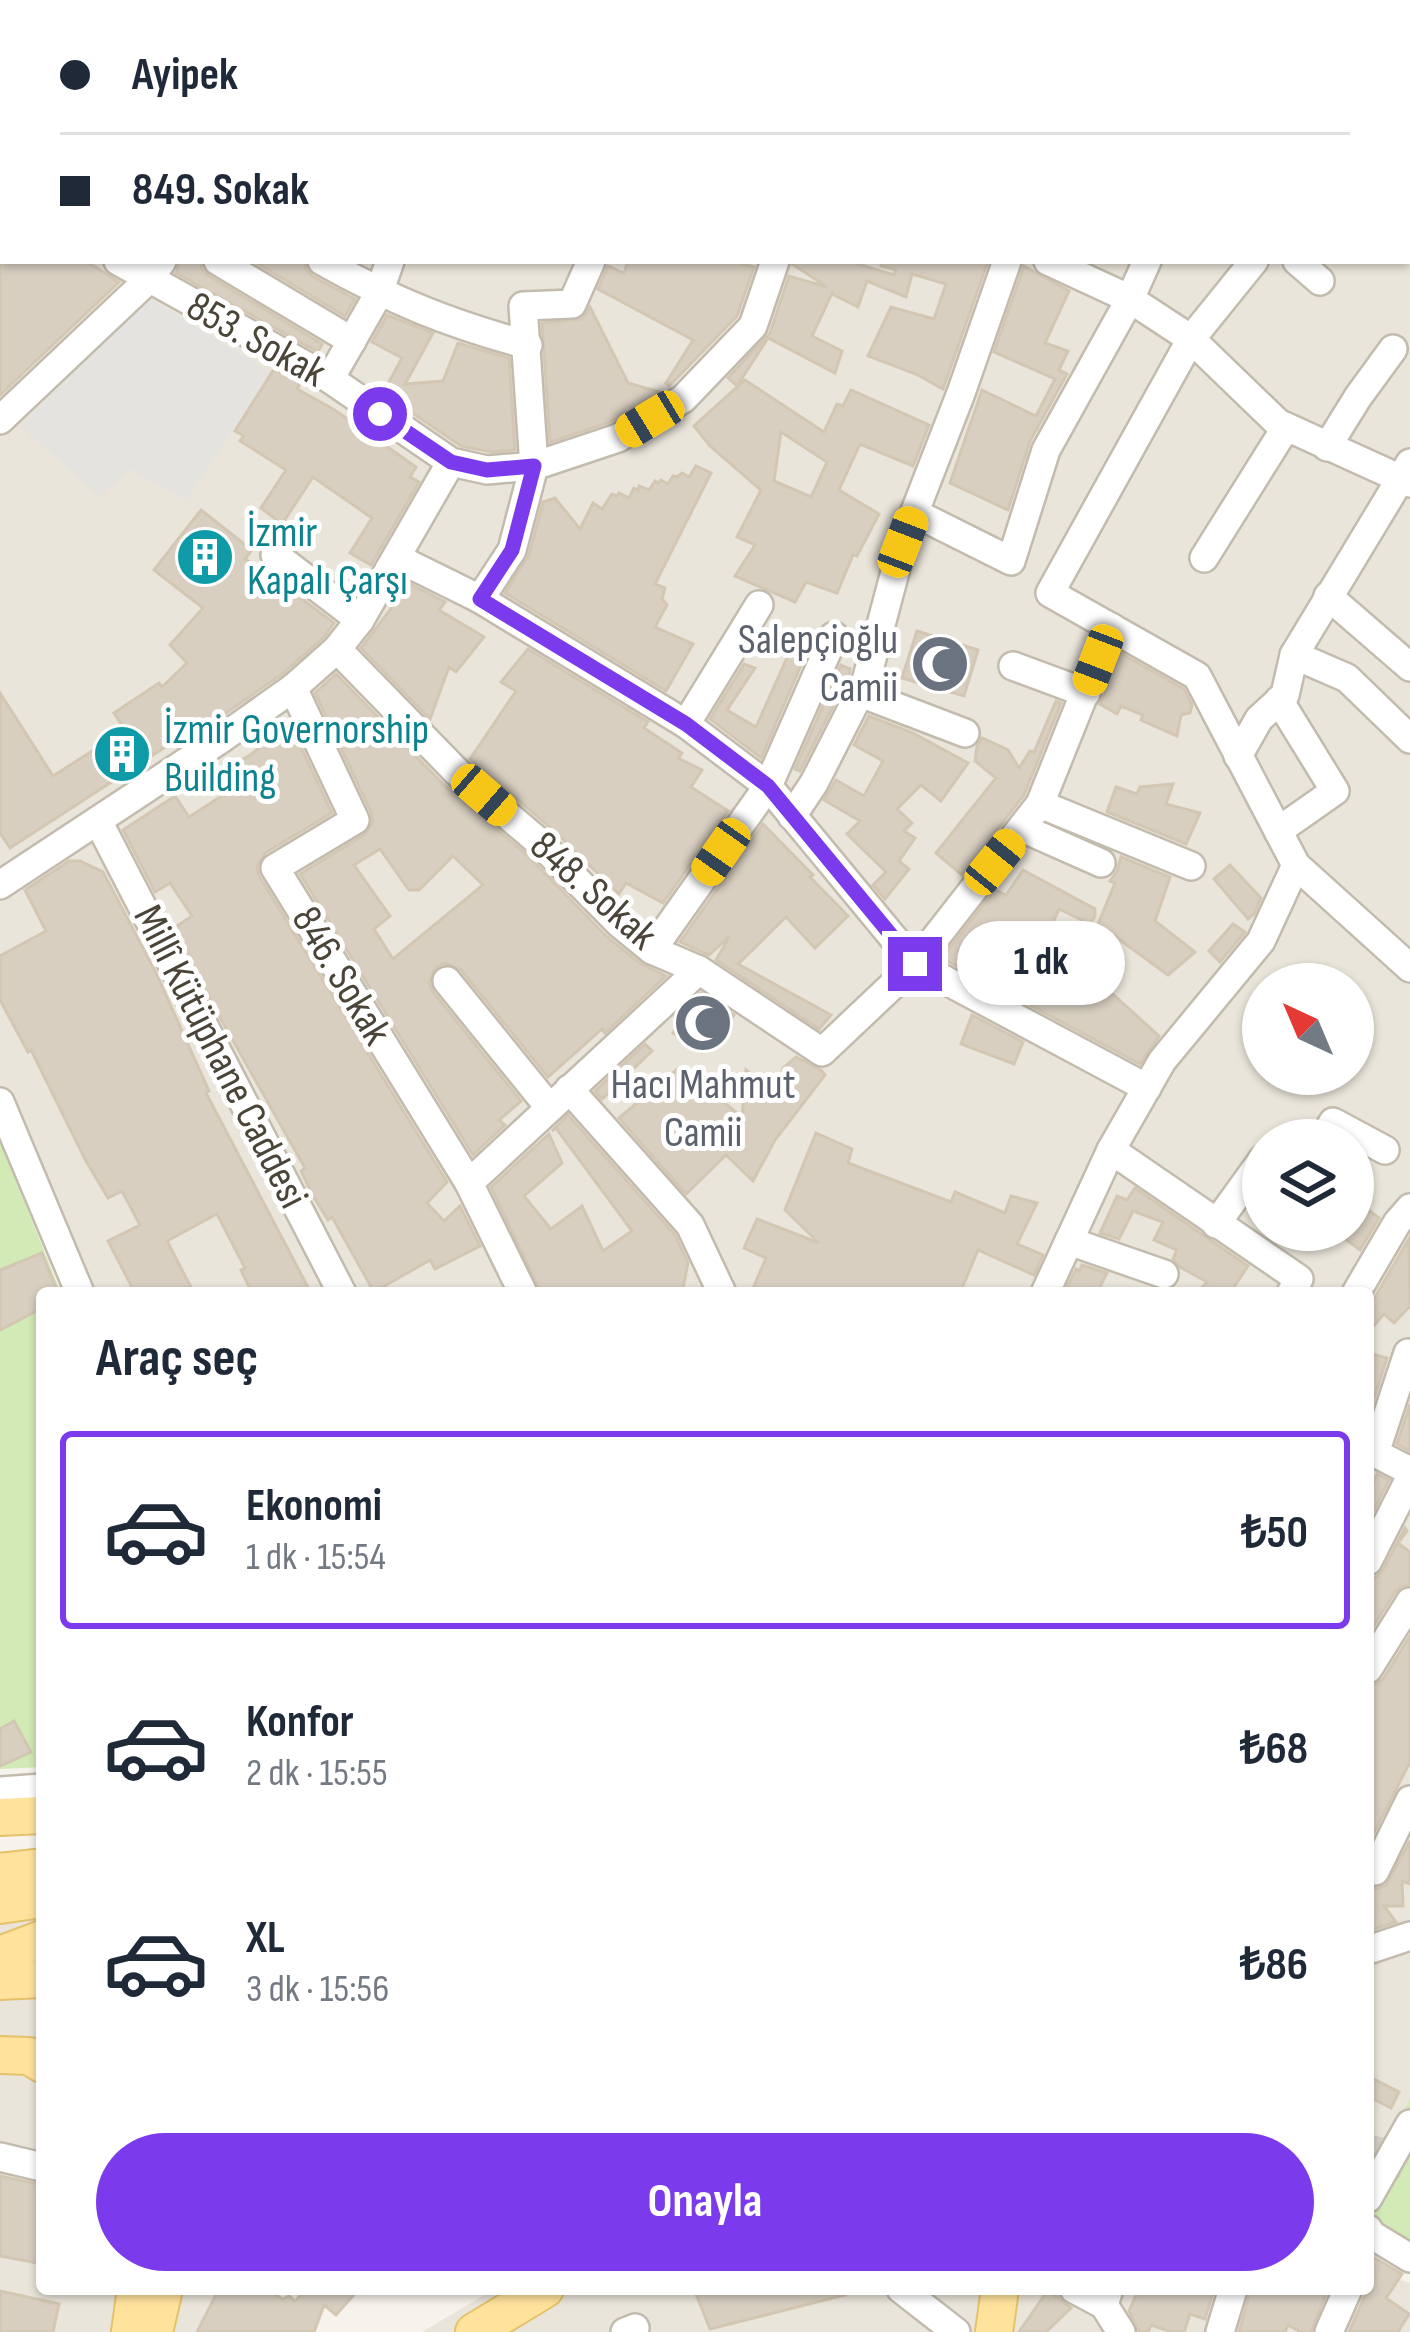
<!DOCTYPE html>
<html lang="tr">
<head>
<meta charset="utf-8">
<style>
	body { margin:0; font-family:"Sofia Sans Condensed",sans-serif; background:#f6f6f7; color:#1f2937; height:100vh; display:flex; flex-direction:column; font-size:45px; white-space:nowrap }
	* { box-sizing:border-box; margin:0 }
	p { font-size:39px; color:#747a83 }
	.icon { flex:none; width:66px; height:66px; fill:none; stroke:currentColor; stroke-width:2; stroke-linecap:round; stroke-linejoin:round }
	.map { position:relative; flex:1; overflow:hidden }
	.side { position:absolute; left:36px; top:1287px; width:1338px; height:1008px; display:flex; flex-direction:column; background:#fff; border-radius:12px; box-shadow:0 3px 9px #0004 }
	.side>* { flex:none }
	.guide { position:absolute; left:0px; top:0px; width:1410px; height:264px; box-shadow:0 3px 9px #0004; display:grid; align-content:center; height:264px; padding:0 60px; background:#fff }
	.needle { width:78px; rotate:316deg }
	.controls { position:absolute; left:1242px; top:963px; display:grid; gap:24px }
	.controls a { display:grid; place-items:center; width:132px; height:132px; border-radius:50%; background:#fff; box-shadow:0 3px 9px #0004; font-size:60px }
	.end { position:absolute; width:54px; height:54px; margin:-27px; border:15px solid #7c3aed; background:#fff; box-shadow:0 0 0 6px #fff }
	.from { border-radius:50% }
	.bubble { position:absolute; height:84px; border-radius:42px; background:#fff; box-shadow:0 3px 9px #0004; font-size:39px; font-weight:700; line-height:84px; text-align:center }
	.car { position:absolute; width:36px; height:72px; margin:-36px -18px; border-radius:15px; box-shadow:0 0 9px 3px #0007; background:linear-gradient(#f5c518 24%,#345 0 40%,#f5c518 0 76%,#345 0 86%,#f5c518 0) }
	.guide b { display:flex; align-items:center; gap:42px; height:114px; font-size:45px }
	.guide b+b { border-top:3px solid #e0e1e3 }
	.guide i { width:30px; height:30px; background:#1f2937 }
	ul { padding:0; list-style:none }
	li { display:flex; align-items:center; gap:36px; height:198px; margin:0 24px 18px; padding:0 36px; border:6px solid transparent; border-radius:12px }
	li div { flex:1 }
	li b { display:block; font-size:45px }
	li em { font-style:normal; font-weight:700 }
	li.active { border-color:#7c3aed }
	li>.icon { width:108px; height:108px; stroke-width:1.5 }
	h2 { padding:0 60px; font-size:54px; line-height:144px }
	.primary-button { display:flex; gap:24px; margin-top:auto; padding:24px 60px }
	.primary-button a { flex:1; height:138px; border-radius:72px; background:#7c3aed; color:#fff; font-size:48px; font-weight:700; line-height:138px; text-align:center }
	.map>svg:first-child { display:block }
	.residential { fill:#eae5da; fill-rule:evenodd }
	.green { fill:#d2eab5 }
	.parking { fill:#e5e3e0 }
	.building { fill:#d8cfc1; stroke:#d3c7b4; stroke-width:3; fill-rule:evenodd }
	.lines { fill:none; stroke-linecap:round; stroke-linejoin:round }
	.major-tunnel { stroke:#d4d0c8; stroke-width:36; stroke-dasharray:36 18; stroke-linecap:butt }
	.minor-casing { stroke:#c2bbae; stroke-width:32 }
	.major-casing { stroke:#e6c16a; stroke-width:40 }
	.minor { stroke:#fff; stroke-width:27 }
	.major { stroke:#ffe39c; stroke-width:36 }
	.route { stroke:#7c3aed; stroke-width:15 }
	.labels { text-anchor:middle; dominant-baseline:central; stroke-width:10; stroke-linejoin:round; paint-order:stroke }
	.street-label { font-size:42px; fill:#4b4439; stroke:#fff }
	.culture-label { font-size:42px; fill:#0d838f; stroke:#fff; text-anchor:start }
	.worship-label { font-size:42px; fill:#5b616d; stroke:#fff; text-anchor:end }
</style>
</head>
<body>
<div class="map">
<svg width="1410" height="2332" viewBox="0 0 1410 2332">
	<rect width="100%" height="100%" fill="#f6f3ec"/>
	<g class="residential">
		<path d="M 0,0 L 1410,0 L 1410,2252 L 1368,2239 L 1368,1293 L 68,1293 L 0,1135 ZM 3,3 L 1407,3 L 1407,261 L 3,261 ZM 1263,984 L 1353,984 L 1353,1074 L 1263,1074 ZM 1263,1140 L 1353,1140 L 1353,1230 L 1263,1230 Z"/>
		<polygon points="42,1893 42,2289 219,2289 197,2332 0,2332 0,1897"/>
		<polygon points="1368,2269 1410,2283 1410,2332 422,2332 494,2289 1368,2289"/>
	</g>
	<g class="green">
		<polygon points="0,1141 61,1293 42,1293 42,1767 0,1769"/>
		<polygon points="1410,2099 1410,2253 1368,2223 1368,2177"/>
	</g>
	<polygon class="parking" points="147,296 271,373 186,500 130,469 100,497 20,426"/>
	<g class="building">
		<polygon points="0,261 86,261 119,282 0,395"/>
		<polygon points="180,261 200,261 202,269 209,276 322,344 318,352 176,273"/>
		<polygon points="253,261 304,261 306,269 312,276 355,299 345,316"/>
		<polygon points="628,261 733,261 754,267 737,316 669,386 666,383 693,340 598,289 608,266 624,273"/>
		<polygon points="793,261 848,261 894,275 896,270 881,266 882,261 988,261 943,389 916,374 868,356 891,307 934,319 946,284 912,274 906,297 867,281 858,307 832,294 833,291 812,336 842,351 835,373 768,338 737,386 728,378 770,333 789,276 827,287 792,264"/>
		<polygon points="1024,266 1069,291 1045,343 1068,351 1058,372 1059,370 1067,374 1030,441 1008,510 950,483 982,390 1036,416 1055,379 994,352"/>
		<polygon points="590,307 628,383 660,392 610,422 550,442 542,323 581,319"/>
		<polygon points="387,315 433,333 405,384 443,381 458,343 509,358 515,450 492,452 461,446 383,393 402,358 372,342"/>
		<polygon points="274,369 293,379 299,385 297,389 333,409 416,467 410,477 419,482 371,565 350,553 372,518 313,477 282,524 261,508 286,470 240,441 244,436 235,431"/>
		<path d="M 745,380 L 824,432 L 837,404 L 843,406 L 851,390 L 929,425 L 913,466 L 860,444 L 839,490 L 879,514 L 857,556 L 853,555 L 837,593 L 806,582 L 795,602 L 735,576 L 755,545 L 737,537 L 761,490 L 710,446 L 694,426 ZM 781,432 L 827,462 L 811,497 L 774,481 Z"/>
		<polygon points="696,466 711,473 655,584 665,588 662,599 667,605 655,627 693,644 666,691 505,593 529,555 543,502 555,498 580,529 593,503 602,509 612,494 617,496 619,493 629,498 634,488 638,490 639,486 649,490 655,481 658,483 661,480 668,484 673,476 677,477 682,473 689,477"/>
		<polygon points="201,510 252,550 245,559 272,576 334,623 324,637 282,674 216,720 213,716 10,848 0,833 0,693 53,776 125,730 114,713 159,683 162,687 187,663 170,645 203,608 154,570"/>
		<polygon points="410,584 445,602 439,610 484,637 456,672 449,667 430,719 361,648"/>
		<polygon points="917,631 978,650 964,696 902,678"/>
		<polygon points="794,642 808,649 761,758 710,719 744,664 755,668 727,710 756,727"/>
		<polygon points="528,649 648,722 644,728 682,753 678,758 702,770 691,787 728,811 663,903 626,883 619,894 551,828 470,759 516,691 501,682"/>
		<polygon points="1120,653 1184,689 1192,705 1190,713 1181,715 1177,736 1141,720 1143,715 1121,706 1117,714 1100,704"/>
		<polygon points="841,665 850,669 849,675 800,771 795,769"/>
		<path d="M 336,674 L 444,785 L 526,854 L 606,936 L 641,964 L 666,976 L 605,1033 L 602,1029 L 548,1077 L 461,970 L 445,963 L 435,968 L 429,983 L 433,992 L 521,1101 L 499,1120 L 505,1125 L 473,1155 L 300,874 L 364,835 L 373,822 L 371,812 L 315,693 ZM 380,849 L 409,890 L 419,890 L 453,856 L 483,885 L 393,959 L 374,929 L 390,916 L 354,865 Z"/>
		<polygon points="1056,701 1061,703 1024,795 962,875 936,853 996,778 975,761 977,746 982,738 1008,750 1019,768 1030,751 1034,752"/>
		<polygon points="869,716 913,733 968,763 941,801 921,785 897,809 912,823 904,831 915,838 899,861 909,869 885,899 873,885 886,872 847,834 860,821 824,800 836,780 864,796 883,761 854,745"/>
		<polygon points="290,724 332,813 265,853 257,867 259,876 447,1182 427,1203 444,1221 460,1206 480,1246 435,1269 430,1260 374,1292 332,1217 328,1220 313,1196 301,1171 305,1168 218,1014 174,928 192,916 170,883 155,892 123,830 175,796 189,817 225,794 214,776 250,755"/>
		<polygon points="1173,784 1166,804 1200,813 1186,844 1107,812 1116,787 1137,794 1140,787"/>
		<polygon points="763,824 813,875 810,877 848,916 815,948 786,917 738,964 831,1015 819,1029 716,960 730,936 709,955 680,942"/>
		<polygon points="1121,857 1170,877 1155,921 1195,952 1168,975 1098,924 1115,883 1110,881 1117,871"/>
		<polygon points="69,861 80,861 103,872 156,973 209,1091 206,1093 311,1293 252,1293 241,1270 245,1268 217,1214 167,1241 194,1293 135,1293 108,1241 140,1225 122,1191 108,1198 86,1161 31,1050 28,1052 0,1000 0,956 46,931 25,890"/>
		<polygon points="1230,865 1261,898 1254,914 1248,919 1214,879"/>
		<polygon points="1023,870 1095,909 1095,916 1090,924 1059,909 1046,938 1077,953 1074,959 1106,985 1105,987 1159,1036 1140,1064 942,958 995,890 1006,895"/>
		<polygon points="1233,924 1245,932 1220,962 1209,951"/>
		<polygon points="701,993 734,1015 702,1052 673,1033 692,1001"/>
		<polygon points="972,1015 1023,1042 1014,1064 961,1044"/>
		<polygon points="645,1044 652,1051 602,1099 595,1091"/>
		<polygon points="796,1057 821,1070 825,1075 775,1140 753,1181 726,1155 686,1194 619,1118 680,1067 742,1117 746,1070 777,1095 783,1068"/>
		<polygon points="568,1115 675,1235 688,1263 682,1293 541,1293 491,1187 549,1134 562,1163 524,1196 551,1229 582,1206 603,1251 632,1231 556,1128 552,1131"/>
		<polygon points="816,1133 852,1149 848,1163 951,1202 955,1192 1005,1213 1011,1196 1037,1203 1017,1244 1043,1255 1034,1275 978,1250 960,1293 751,1293 766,1258 744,1248 757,1219 819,1243 785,1210"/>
		<polygon points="1135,1188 1248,1266 1230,1293 1197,1293 1207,1282 1180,1267 1173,1259 1177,1250 1154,1240 1163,1222 1133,1211 1119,1239 1100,1233 1117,1196 1127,1200"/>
		<polygon points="1366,1208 1379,1218 1360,1250 1344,1238 1353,1230 1353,1226"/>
		<polygon points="1409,1239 1410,1306 1394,1323 1384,1314 1368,1332 1368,1309"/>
		<polygon points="42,1253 58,1293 42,1293 42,1308 0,1330 0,1270"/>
		<polygon points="1082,1265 1107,1273 1097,1293 1075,1293 1066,1289 1076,1269 1079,1271"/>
		<polygon points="1368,1353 1387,1358 1368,1417"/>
		<polygon points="1410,1404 1410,1451 1397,1444"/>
		<polygon points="1377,1474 1389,1480 1368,1521 1368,1492"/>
		<polygon points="1405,1528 1407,1531 1398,1543 1410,1552 1410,1584 1401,1587 1395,1592 1368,1635 1368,1579 1377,1577 1383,1570"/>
		<polygon points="1410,1636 1410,1762 1368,1844 1368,1687 1377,1684 1383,1679"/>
		<polygon points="14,1721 31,1752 0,1766 0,1729"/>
		<polygon points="1410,1841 1410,1884 1402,1881 1403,1906 1384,1906 1396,1922 1368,1931 1368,1887 1377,1889 1386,1885"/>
		<polygon points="1368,2076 1399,2092 1391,2108 1368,2096"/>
		<polygon points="0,2176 42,2185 42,2264 0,2256"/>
		<polygon points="1373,2257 1402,2274 1386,2298 1409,2314 1398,2332 1349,2332 1368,2289 1368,2265"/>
		<polygon points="219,2289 264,2289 283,2299 289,2296 295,2301 307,2289 359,2289 336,2315 324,2305 314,2332 197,2332"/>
		<polygon points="694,2289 844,2289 845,2295 710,2329"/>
		<polygon points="1139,2289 1214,2289 1205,2319 1190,2314 1184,2332 1172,2332 1151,2325 1148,2332 1139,2332 1129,2311"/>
		<polygon points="1251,2289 1276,2289 1286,2294 1289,2289 1328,2289 1311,2332 1301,2332 1288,2325 1285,2332 1239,2332"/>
		<polygon points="1048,2290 1055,2297 1057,2294 1059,2299 1071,2308 1046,2332 1019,2332"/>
		<polygon points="0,2291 59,2304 53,2332 0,2332"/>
	</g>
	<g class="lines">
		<polyline class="major-tunnel" points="1368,2153 1410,2161"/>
		<defs>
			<g id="minor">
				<polyline points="214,0 222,3"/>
				<polyline points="668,0 675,3"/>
				<polyline points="1083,0 1083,3"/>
				<polyline points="1311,0 1316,3"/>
				<polyline points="162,3 164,0"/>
				<polyline points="486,3 487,0"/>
				<polyline points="734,3 734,0"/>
				<polyline points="791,3 791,0"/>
				<polyline points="843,3 843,0"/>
				<polyline points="939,3 939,0"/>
				<polyline points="1407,4 1410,3"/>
				<polyline points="0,73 3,75"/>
				<polyline points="1407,81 1410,81"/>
				<polyline points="0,129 3,131"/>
				<polyline points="1407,179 1410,182"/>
				<polyline points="0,194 3,191"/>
				<polyline points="118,261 330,379 451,462 487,470 534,466 618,438 683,399 753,326 775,261"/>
				<polyline points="218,261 352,341"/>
				<path d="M 322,261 C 393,301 450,324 528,345"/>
				<polyline points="1048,261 1130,299 1191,339 1278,423 1410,483"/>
				<polyline points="1254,261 1191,339 1050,593 1197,676 1296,865 1410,968"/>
				<polyline points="1297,261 1320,281"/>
				<polyline points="330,379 379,293 390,261"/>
				<polyline points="0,420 148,280 162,261"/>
				<polyline points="1327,447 1358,397 1393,349"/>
				<polyline points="915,513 1011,561 1046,450 1130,299 1147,261"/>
				<polyline points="275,555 360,620"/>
				<polyline points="397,558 480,599 686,724 768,786 915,964 1147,1088"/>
				<polyline points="1204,558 1286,427"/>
				<polyline points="1328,596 1410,667"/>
				<polyline points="480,599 512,550 534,466 523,306 572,304 591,261"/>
				<polyline points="337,649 457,772 538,841 619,923 652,950 699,970 822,1052 915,964 1040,804 1111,627"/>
				<polyline points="1294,655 1347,678 1410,739"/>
				<polyline points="1013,666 1086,693"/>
				<polyline points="293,688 355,820 275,868 469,1183 523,1293"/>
				<polyline points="860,693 965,733"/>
				<polyline points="686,724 759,605"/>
				<polyline points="1238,756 1259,719 1285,695 1294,655 1410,463"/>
				<polyline points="1040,804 1191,866"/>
				<polyline points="792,816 814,783 866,681 903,542 961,393 1007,261"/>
				<polyline points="98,821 342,1293"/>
				<polyline points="1022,828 1101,863"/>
				<polyline points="1278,831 1335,791 1279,700"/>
				<polyline points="0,885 221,739 293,688 337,649 360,620 451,462"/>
				<polyline points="652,950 768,786 834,636"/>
				<polyline points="447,981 549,1107"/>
				<polyline points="569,1089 690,1225 722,1293"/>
				<polyline points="0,1102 80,1293"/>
				<polyline points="1322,1140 1333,1122 1385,1150"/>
				<polyline points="1111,1150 1299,1279 1291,1293"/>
				<polyline points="469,1183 699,970"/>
				<polyline points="1216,1224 1263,1159"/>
				<polyline points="1069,1241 1164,1274"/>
				<polyline points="1045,1293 1111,1150 1162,1061 1261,941 1296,865"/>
				<polyline points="1356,1293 1397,1223 1410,1208"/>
				<polyline points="1408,1353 1375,1453 1410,1471"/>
				<polyline points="1368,1561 1410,1478"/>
				<polyline points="1368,1669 1410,1602"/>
				<polyline points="0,1791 42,1788"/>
				<polyline points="1375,1871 1410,1800"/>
				<polyline points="1368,1950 1410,1936"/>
				<polyline points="0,2157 42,2167"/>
				<polyline points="1368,2198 1410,2124"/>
				<polyline points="1368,2229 1372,2235 1410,2258"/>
				<polyline points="901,2289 956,2332"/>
				<polyline points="1074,2289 1104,2305"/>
				<polyline points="1109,2289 1104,2305 1121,2332"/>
				<polyline points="625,2332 635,2328"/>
				<polyline points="1220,2332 1233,2289"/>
				<polyline points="1329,2332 1348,2289"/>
			</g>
			<g id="major">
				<polyline points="0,1817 42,1815"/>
				<polyline points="0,1872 42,1867"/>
				<polyline points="0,1905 42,1899"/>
				<polyline points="0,1955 42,1939"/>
				<polyline points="0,1981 42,1979"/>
				<polyline points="0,2055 29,2056 42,2064"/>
				<polyline points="130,2332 136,2289"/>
				<polyline points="154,2332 164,2289"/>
				<polyline points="474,2332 545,2289"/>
				<polyline points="994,2332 1000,2289"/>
			</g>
		</defs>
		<use href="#minor" class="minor-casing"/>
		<use href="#major" class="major-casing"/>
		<use href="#minor" class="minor"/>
		<use href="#major" class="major"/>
	</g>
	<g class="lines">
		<polyline class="route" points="380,414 451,462 487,470 534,466 512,550 480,599 686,724 768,786 915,964"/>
	</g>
	<defs>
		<symbol id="building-disc" viewBox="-11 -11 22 22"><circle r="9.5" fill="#0f9aa8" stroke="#fff"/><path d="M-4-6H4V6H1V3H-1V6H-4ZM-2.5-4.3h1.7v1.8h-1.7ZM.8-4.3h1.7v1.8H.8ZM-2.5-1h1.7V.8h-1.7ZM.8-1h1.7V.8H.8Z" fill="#fff"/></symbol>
		<symbol id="mosque-disc" viewBox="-11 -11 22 22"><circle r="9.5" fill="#6b7280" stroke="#fff"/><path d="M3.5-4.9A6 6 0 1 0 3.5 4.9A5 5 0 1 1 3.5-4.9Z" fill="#fff"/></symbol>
	</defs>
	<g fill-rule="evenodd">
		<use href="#building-disc" x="172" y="524" width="66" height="66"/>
		<use href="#mosque-disc" x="907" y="631" width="66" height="66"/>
		<use href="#building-disc" x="89" y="721" width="66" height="66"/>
		<use href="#mosque-disc" x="670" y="990" width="66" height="66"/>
	</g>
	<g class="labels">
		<g class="street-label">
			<text transform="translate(256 340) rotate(29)">853. Sokak</text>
			<text transform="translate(593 891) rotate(42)">848. Sokak</text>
			<text transform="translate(341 976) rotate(59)">846. Sokak</text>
			<text transform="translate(220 1057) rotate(63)">Millî Kütüphane Caddesi</text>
		</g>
		<g class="culture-label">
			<text x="247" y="533">İzmir<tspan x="247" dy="48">Kapalı Çarşı</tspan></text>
			<text x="164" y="730">İzmir Governorship<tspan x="164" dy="48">Building</tspan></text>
		</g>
		<g class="worship-label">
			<text x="898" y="640">Salepçioğlu<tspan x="898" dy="48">Camii</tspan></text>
			<text x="703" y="1085" text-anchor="middle">Hacı Mahmut<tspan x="703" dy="48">Camii</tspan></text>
		</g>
	</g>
</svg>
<div class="controls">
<a><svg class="needle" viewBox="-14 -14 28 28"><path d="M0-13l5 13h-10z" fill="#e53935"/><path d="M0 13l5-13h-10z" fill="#747a83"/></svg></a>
<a><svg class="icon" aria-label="layers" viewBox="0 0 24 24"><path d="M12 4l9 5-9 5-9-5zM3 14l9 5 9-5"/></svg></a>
</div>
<i class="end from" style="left:380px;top:414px"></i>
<i class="end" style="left:915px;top:964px"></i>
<div class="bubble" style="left:957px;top:921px;width:168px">1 dk</div>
<i class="car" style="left:650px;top:419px;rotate:239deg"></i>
<i class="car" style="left:903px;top:542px;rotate:21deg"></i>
<i class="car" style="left:1098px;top:660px;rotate:201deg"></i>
<i class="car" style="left:484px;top:795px;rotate:131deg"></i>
<i class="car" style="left:721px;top:852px;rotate:215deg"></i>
<i class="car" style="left:995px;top:862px;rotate:39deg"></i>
<div class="guide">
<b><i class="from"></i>Ayipek</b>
<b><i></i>849. Sokak</b>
</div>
<section class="side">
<h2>Araç seç</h2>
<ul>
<li class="active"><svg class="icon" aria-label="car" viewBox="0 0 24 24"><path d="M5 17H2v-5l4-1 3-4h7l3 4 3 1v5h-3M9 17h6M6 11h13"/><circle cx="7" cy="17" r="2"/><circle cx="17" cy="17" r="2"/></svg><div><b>Ekonomi</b><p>1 dk · 15:54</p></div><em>₺50</em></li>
<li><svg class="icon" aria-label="car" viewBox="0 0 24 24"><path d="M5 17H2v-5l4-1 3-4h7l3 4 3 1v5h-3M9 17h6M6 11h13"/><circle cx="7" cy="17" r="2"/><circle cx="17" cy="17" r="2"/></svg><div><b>Konfor</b><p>2 dk · 15:55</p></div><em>₺68</em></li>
<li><svg class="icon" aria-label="car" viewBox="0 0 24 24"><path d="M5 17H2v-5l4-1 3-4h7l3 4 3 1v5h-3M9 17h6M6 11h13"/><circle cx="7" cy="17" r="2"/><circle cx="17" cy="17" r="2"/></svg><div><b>XL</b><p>3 dk · 15:56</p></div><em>₺86</em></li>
</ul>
<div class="primary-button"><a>Onayla</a></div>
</section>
</div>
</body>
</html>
